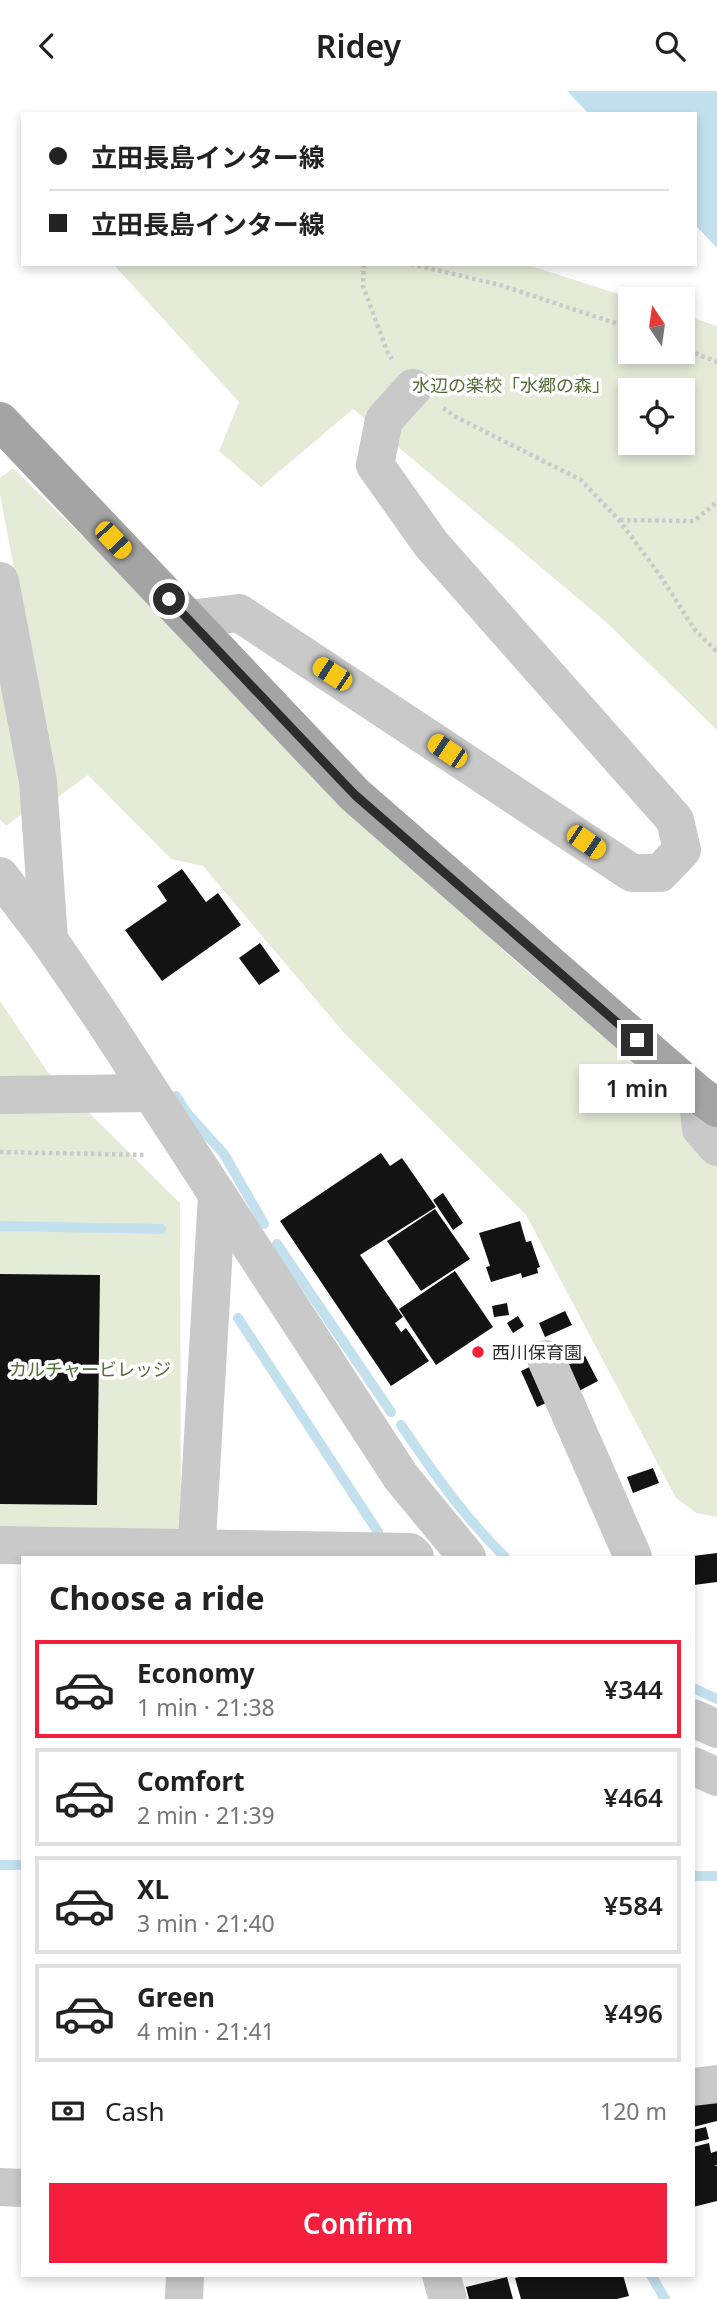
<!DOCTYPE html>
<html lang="en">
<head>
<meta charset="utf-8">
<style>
	body { margin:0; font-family:"Noto Sans","Noto Sans JP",sans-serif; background:#f2f2f2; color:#222; height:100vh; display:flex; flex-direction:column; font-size:26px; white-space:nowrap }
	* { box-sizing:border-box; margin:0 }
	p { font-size:23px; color:#767676 }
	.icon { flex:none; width:38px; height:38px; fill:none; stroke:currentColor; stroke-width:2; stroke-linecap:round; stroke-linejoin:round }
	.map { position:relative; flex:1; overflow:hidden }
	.sheet { position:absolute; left:21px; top:1465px; width:674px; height:721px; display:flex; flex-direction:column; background:#fff; border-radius:0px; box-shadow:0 4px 10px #0003 }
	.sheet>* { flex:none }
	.hud { position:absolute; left:21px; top:21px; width:676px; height:154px; border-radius:0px; box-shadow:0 4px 10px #0003; display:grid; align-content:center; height:154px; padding:0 28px; background:#fff }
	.needle { width:46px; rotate:347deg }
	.buttons { position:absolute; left:618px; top:196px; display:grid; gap:14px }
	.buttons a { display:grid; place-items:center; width:77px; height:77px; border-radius:0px; background:#fff; box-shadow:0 4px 10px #0003; font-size:35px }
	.end { position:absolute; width:32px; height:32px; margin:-16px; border:9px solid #2c2c2c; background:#fff; box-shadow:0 0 0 4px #fff }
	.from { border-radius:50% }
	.bubble { position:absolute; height:49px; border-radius:0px; background:#fff; box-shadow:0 4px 10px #0003; font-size:23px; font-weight:600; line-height:49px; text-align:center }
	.car { position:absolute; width:21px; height:42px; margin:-21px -10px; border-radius:9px; box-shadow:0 0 5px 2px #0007; background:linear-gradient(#f5c518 24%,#345 0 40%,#f5c518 0 76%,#345 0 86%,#f5c518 0) }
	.hud b { display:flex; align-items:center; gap:24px; height:66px; font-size:26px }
	.hud b+b { border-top:2px solid #e0e0e0 }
	.hud i { width:18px; height:18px; background:#222 }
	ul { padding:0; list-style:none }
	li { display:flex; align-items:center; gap:21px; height:98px; margin:0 14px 10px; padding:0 14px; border:4px solid #e0e0e0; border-radius:0px }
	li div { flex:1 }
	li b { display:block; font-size:26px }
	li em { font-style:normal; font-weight:600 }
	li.active { border-color:#f31f3d }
	li>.icon { width:63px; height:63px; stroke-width:1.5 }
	h2 { padding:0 28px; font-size:32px; line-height:84px }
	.pay { display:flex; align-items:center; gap:18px; height:77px; padding:0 28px; font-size:26px }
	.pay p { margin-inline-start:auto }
	.primary-button { display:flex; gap:14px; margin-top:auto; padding:14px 28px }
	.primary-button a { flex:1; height:80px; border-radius:0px; background:#f31f3d; color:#fff; font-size:28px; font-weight:600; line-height:80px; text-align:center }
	header { display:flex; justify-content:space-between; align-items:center; height:91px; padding:0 28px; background:#fff; font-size:32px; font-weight:600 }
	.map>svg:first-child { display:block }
	.green { fill:#e4ecd8; fill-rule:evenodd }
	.water { fill:#c2e0ee }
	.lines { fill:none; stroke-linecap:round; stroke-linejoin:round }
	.stream { stroke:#c2e0ee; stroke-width:10 }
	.building { fill:#131313 }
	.path { stroke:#c9c9c9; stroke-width:4.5; stroke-dasharray:3.5 3.5; stroke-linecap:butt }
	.minor { stroke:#c9c9c9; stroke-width:38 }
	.major { stroke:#a4a4a4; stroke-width:38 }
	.route { stroke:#2c2c2c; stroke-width:9 }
	.poi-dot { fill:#f31f3d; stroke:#fff; stroke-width:2.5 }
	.labels { text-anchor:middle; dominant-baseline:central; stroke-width:7; stroke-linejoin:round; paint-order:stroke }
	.park-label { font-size:18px; fill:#536b37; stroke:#fff }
	.poi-label { font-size:18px; fill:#2c2c2c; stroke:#fff; text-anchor:start }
</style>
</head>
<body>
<header><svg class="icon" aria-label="back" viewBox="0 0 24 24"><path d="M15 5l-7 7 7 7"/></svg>Ridey<svg class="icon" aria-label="search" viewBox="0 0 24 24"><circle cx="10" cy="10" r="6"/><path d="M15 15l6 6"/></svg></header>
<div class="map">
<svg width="717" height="2208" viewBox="0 0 717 2208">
	<rect width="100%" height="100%" fill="#fff"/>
	<g class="green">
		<path d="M 113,173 L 525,173 L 634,208 L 630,208 L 630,261 L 682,261 L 683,224 L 717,235 L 717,639 L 606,531 L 353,318 L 261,396 L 219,360 L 239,311 ZM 630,299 L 682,299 L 682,352 L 630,352 Z"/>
		<polygon points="13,377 507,863 666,999 705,1057 717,1071 717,1426 696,1422 676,1407 526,1124 344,942 203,775 171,768 88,684 57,707 0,403 0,387"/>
		<polygon points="0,546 28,719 6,735 0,728"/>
		<polygon points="0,910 47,980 180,1112 181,1446 0,1444"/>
	</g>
	<polygon class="water" points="567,0 717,0 717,157 695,134 695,23 589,23"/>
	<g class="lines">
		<g class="stream">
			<polyline points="176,1005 187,1022 224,1063 264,1133"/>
			<polyline points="0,1135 161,1138"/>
			<polyline points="277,1153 391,1321"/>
			<polyline points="238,1227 378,1441"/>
			<path d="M 401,1334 C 433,1381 464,1426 505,1466"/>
			<polyline points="693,1597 717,1608"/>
			<polyline points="0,1774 23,1774"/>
			<polyline points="693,1785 717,1785"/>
			<polyline points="651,2184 665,2208"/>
		</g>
	</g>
	<g class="building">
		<polygon points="182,778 206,811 218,802 241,834 162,890 125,839 167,810 157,795"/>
		<polygon points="260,852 280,880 259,894 239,867"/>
		<polygon points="381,1062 390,1075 402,1067 436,1116 360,1164 403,1226 395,1232 401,1241 406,1237 429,1270 391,1295 280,1130"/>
		<polygon points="443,1102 463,1132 453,1139 433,1109"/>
		<polygon points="435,1118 470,1168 421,1200 387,1150"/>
		<polygon points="520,1130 526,1151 531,1150 540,1176 537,1177 538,1182 522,1187 521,1182 491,1191 486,1176 490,1175 479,1142"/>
		<polygon points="455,1180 493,1236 436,1274 399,1218"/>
		<polygon points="0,1183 100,1184 97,1414 0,1413"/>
		<polygon points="507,1212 509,1224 494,1226 492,1215"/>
		<polygon points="565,1220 572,1234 545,1246 539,1232"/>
		<polygon points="518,1225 524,1235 513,1242 507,1232"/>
		<polygon points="585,1265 598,1290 577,1301 564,1276"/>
		<polygon points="536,1273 553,1309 537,1316 521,1280"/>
		<polygon points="653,1377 659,1392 633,1402 627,1386"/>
		<polygon points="717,1462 717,1491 694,1494 693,1465"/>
		<polygon points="717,2004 717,2030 693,2036 693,2009"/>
		<polygon points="706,2036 709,2048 693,2052 693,2039"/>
		<polygon points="709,2052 711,2062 717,2060 717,2074 714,2074 717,2075 717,2110 693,2116 693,2056"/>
		<polygon points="528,2184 623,2184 629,2205 617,2208 521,2208 515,2187"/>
		<polygon points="507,2186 513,2208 469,2208 466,2196"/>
	</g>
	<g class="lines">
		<g class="path">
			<polyline points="364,173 363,195 387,260 392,268"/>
			<polyline points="411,173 500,194 630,237"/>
			<polyline points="682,257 717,271"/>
			<polyline points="443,317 456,326 581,389 619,429 659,483 695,539 717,561"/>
			<polyline points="620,429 694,430 717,411"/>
			<polyline points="0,1061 146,1064"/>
		</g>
		<g class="minor">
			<polyline points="0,490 38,690 49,849"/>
			<polyline points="188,528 239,522 632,782 660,782 682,759 675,729 431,453 375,374 384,329 413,297"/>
			<polyline points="0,785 49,849 101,925 401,1386 467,1466"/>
			<polyline points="697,1002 701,1038 717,1056"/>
			<polyline points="0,1004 150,1002"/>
			<polyline points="546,1268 633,1466"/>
			<polyline points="0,1454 410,1461 415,1466"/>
			<polyline points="196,1466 217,1104"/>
			<polyline points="693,1627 717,1638"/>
			<polyline points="693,1675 717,1686"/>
			<polyline points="693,1996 717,1993"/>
			<polyline points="0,2096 23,2097"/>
			<polyline points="441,2184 448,2208"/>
			<polyline points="184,2208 185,2184"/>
		</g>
		<polyline class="major" points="0,330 355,704 697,1002 717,1017"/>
	</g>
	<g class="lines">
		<polyline class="route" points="169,508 355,704 637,949"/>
	</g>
	<circle class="poi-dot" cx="478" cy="1261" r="7"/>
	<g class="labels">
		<g class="park-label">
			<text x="511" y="294">水辺の楽校「水郷の森」</text>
			<text x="90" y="1278">カルチャービレッジ</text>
		</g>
		<g class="poi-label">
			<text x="492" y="1261">西川保育園</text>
		</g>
	</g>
</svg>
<div class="buttons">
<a><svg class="needle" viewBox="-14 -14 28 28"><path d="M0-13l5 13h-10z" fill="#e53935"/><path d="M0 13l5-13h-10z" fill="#767676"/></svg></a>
<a><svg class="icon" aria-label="locate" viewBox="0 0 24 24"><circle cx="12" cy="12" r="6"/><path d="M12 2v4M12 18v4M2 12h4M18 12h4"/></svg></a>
</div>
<i class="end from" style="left:169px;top:508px"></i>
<i class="end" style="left:637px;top:949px"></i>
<div class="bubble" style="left:579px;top:973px;width:116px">1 min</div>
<i class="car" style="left:113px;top:449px;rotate:137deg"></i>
<i class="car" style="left:332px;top:583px;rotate:303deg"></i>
<i class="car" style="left:447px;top:660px;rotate:304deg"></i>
<i class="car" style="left:586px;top:751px;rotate:124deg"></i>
<div class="hud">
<b><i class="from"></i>立田長島インター線</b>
<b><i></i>立田長島インター線</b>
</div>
<section class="sheet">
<h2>Choose a ride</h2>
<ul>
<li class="active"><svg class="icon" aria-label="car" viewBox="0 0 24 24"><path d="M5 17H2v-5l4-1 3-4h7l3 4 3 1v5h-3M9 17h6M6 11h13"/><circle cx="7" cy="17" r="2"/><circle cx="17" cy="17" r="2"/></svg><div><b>Economy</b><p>1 min · 21:38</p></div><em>¥344</em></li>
<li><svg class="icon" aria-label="car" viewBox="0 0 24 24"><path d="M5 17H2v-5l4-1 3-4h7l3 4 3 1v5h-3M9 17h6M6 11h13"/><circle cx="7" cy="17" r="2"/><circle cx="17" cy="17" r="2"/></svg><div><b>Comfort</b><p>2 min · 21:39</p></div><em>¥464</em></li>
<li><svg class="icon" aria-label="car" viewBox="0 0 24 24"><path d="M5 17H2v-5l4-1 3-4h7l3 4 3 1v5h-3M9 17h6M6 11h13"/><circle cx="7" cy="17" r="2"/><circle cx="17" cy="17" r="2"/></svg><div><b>XL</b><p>3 min · 21:40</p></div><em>¥584</em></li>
<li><svg class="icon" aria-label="car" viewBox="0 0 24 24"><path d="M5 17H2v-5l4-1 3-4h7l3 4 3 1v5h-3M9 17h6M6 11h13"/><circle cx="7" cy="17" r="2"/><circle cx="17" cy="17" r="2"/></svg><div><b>Green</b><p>4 min · 21:41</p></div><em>¥496</em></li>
</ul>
<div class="pay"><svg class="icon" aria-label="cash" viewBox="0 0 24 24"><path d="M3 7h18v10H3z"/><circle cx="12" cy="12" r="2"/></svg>Cash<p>120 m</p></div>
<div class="primary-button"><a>Confirm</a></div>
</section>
</div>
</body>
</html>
